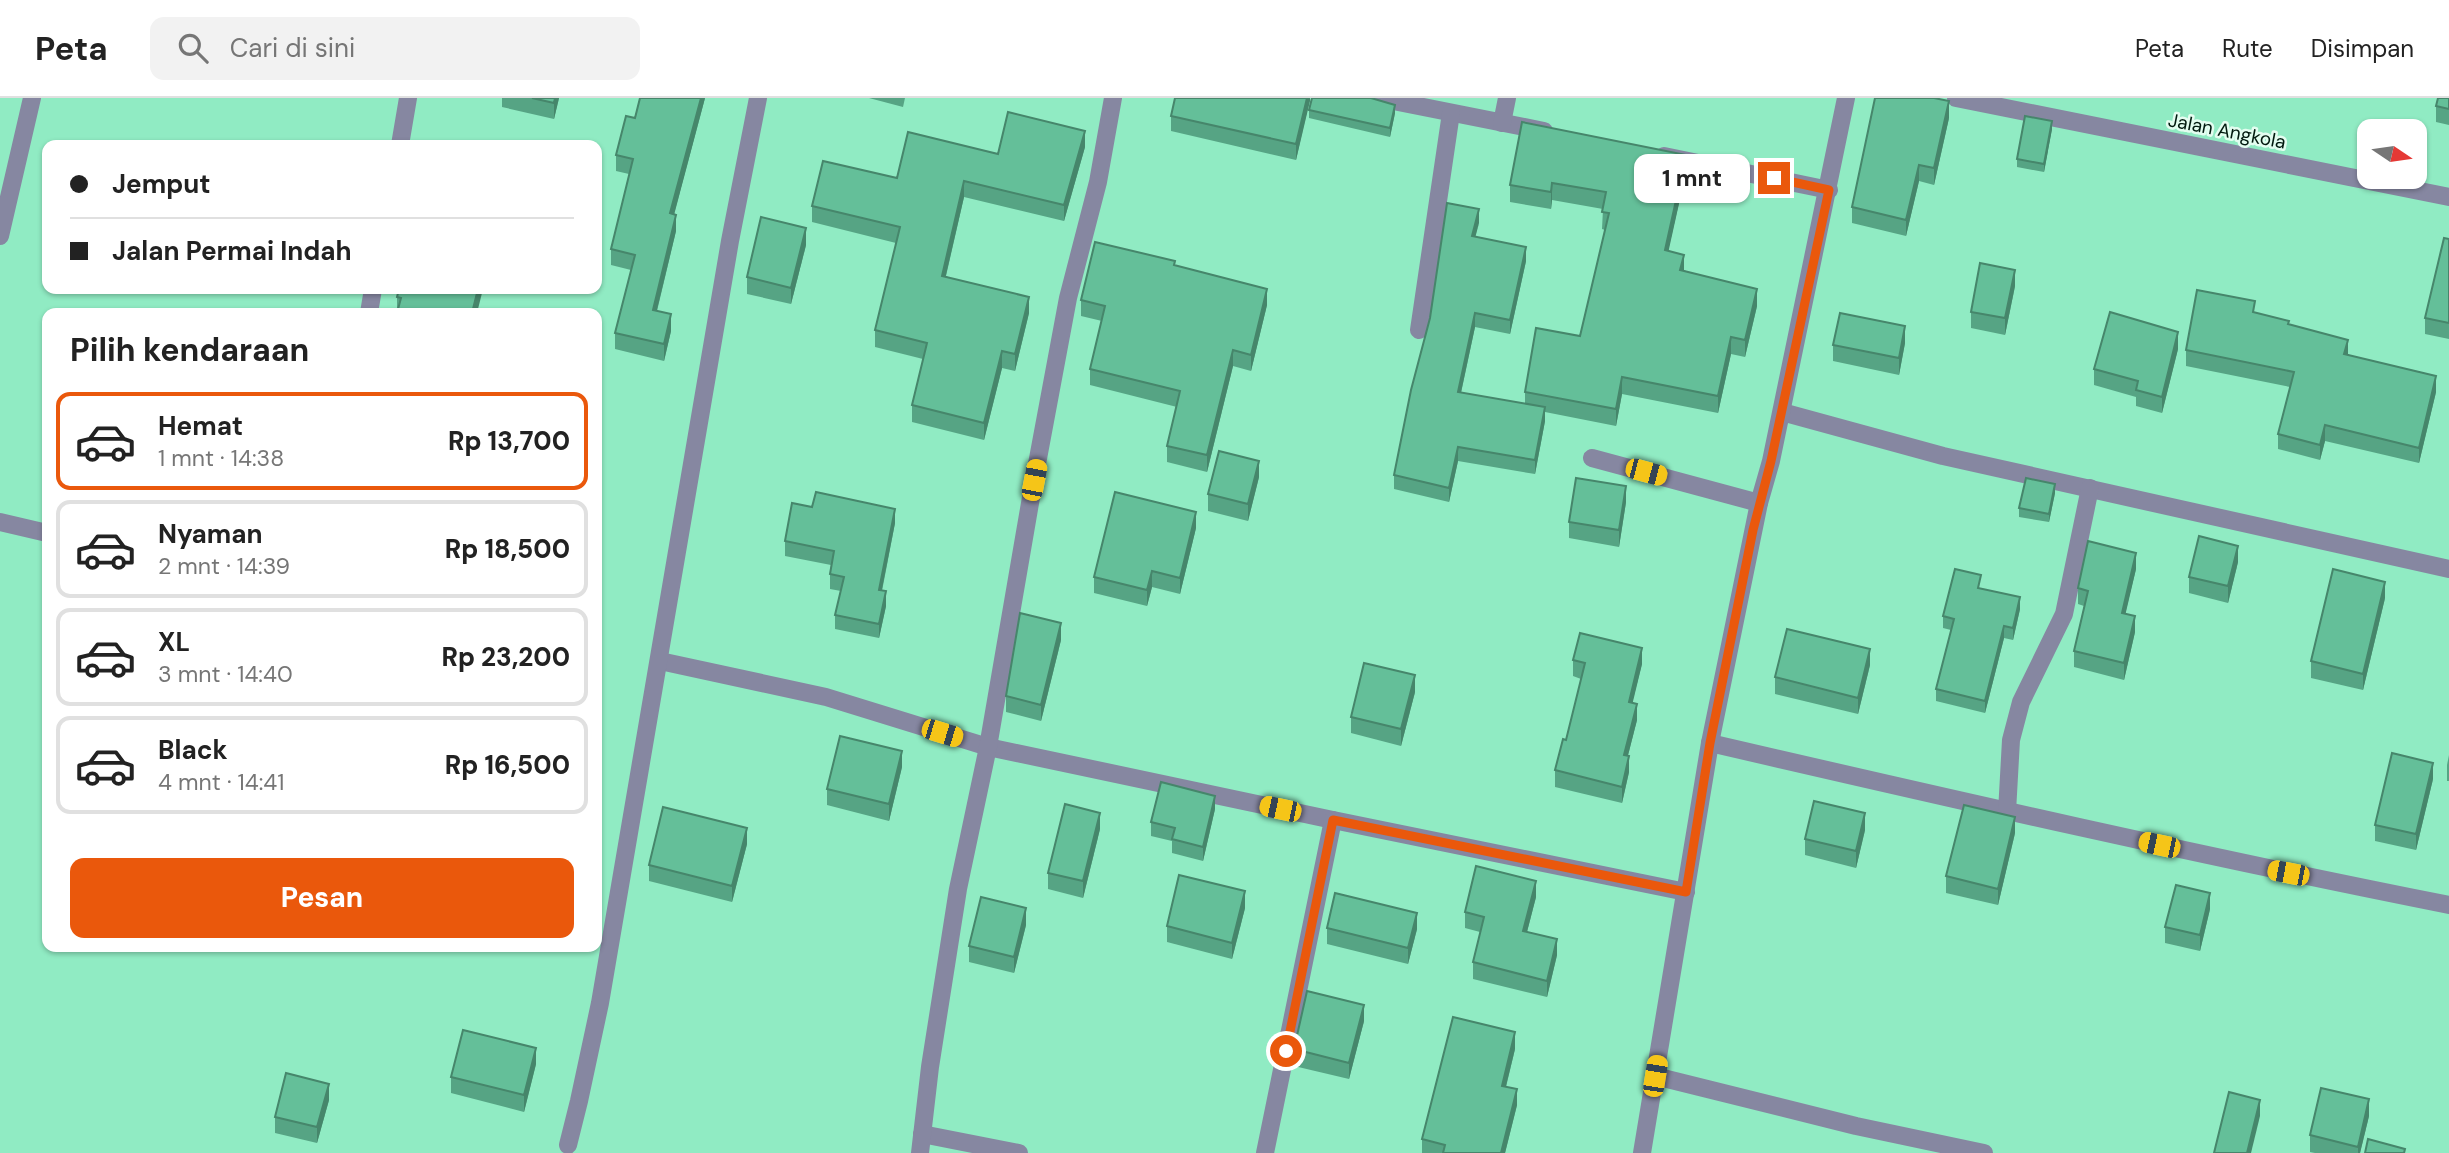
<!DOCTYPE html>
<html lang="id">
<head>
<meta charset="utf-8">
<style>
	body { margin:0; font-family:"DM Sans",sans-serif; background:#f2f2f2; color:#222; height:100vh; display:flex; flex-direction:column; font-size:26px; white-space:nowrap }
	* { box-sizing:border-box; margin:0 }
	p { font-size:23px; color:#767676 }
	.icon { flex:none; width:38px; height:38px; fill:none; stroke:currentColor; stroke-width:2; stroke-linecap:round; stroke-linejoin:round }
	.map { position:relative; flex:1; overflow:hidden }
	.sheet { position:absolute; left:42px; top:210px; width:560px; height:644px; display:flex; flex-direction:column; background:#fff; border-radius:14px; box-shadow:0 2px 5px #0004 }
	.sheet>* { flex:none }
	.top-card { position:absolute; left:42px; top:42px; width:560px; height:154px; border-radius:14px; box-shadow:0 2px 5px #0004; display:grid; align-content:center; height:154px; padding:0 28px; background:#fff }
	.needle { width:46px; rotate:103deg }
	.tools { position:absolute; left:2357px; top:21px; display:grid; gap:14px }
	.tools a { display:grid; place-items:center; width:70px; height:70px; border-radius:14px; background:#fff; box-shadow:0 2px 5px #0004; font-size:35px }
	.end { position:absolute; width:32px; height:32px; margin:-16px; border:9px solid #ea580c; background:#fff; box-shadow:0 0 0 4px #fff }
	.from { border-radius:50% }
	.bubble { position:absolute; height:49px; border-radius:14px; background:#fff; box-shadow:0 2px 5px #0004; font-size:23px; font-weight:800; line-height:49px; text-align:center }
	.car { position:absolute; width:21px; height:42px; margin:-21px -10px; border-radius:9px; box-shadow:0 0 5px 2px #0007; background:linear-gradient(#f5c518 24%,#345 0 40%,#f5c518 0 76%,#345 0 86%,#f5c518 0) }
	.top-card b { display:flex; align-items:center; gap:24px; height:66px; font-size:26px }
	.top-card b+b { border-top:2px solid #e0e0e0 }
	.top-card i { width:18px; height:18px; background:#222 }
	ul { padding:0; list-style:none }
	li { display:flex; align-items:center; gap:21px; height:98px; margin:0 14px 10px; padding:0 14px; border:4px solid #e0e0e0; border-radius:14px }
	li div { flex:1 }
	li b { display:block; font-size:26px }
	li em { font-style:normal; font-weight:800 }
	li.selected { border-color:#ea580c }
	li>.icon { width:63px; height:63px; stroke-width:1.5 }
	h2 { padding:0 28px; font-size:32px; line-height:84px }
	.button { display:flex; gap:14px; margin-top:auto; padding:14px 28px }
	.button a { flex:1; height:80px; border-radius:14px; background:#ea580c; color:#fff; font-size:28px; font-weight:800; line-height:80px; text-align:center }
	header { display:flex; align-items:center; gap:42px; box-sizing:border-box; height:98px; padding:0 35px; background:#fff; border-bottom:2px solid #e0e0e0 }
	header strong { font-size:33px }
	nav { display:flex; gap:38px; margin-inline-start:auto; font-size:24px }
	.search { width:490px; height:63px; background:#f2f2f2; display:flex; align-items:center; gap:18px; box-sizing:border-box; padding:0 24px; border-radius:14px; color:#767676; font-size:26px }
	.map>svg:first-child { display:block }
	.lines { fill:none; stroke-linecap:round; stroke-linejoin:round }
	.minor { stroke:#8687a1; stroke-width:18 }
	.wall { fill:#56a484 }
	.shaded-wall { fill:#46866b }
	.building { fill:#64bf99; stroke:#46866b; stroke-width:2 }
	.route { stroke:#ea580c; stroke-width:9 }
	.labels { text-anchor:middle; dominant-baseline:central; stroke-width:5; stroke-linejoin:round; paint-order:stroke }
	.street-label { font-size:19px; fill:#00190e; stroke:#e3fdf0 }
</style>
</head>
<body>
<header>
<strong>Peta</strong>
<div class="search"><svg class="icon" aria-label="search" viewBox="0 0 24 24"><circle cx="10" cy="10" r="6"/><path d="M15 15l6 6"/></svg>Cari di sini</div>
<nav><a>Peta</a><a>Rute</a><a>Disimpan</a></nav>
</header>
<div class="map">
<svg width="2449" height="1055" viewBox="0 0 2449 1055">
	<rect width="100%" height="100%" fill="#90ebc3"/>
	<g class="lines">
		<g class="minor">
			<polyline points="1378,0 1544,33"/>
			<polyline points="1956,0 2449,99"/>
			<polyline points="1502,25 1507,0"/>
			<polyline points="400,47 408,0"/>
			<polyline points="1664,58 1829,92"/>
			<polyline points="0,138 32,0"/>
			<polyline points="369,215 373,191"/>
			<polyline points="1419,232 1451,15"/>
			<polyline points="1782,314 1943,358 2449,471"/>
			<polyline points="1592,360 1759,405"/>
			<polyline points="0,424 47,435"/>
			<polyline points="660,563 826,599 988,649 1333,722 1686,794"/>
			<path d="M 1710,645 C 1956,702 2202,758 2449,807"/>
			<polyline points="2007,714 2011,642 2021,604 2064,516 2090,390"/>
			<polyline points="1655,978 1856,1028 1984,1055"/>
			<polyline points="922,1036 1019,1055"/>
			<polyline points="568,1047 579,1003 600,905 730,143 758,0"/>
			<polyline points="920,1055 930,969 958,791 988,649 1034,382 1068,200 1098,84 1113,0"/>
			<polyline points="1265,1055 1333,722"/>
			<polyline points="1642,1055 1710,645 1759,405 1771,363 1846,0"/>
		</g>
	</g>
	<g class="wall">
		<polygon points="502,0 559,0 554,21 502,9"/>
		<polygon points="705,0 674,116 676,133 657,213 671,233 664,263 615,251 615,235 631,172 611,167 611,151 629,76 616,73 616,57 635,20"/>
		<polygon points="869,0 905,0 903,9"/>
		<polygon points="1310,0 1296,62 1171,33 1171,18"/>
		<polygon points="2449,0 2449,27 2436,24 2436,8"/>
		<polygon points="1309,12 1395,15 1390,39 1309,20"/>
		<polygon points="1949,20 1934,87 1919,83 1906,138 1852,125 1852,109"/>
		<polygon points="2052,31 2044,74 2017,69 2017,61"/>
		<polygon points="1085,49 1064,123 964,99 946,178 1029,215 1015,273 1002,270 984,342 912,324 912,307 923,261 875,249 875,232 896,145 812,124 812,108 897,80 998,56"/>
		<polygon points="1686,74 1668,153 1684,172 1757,208 1745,259 1731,256 1718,315 1622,296 1616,328 1545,314 1545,323 1535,376 1458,363 1449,404 1394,391 1394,377 1479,125 1475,138 1526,163 1510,236 1475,229 1461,295 1525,306 1525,294 1580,238 1605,132 1602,131 1603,111 1552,102 1551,111 1510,104 1510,87"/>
		<polygon points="2449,141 2449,241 2425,236 2425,220"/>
		<polygon points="806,147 791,206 747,196 747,179"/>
		<polygon points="1175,167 1267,207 1251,273 1233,268 1207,374 1167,364 1167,348 1177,309 1090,287 1090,271 1102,223 1081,218 1081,202"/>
		<polygon points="2015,188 2005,237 1971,230 1971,214"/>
		<polygon points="397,199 477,215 397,215"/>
		<polygon points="2255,214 2289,227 2348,257 2436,294 2419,365 2325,343 2320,362 2278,351 2278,336 2290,289 2186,268 2186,252"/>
		<polygon points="1905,245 1899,277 1833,263 1833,247"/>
		<polygon points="2178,251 2162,315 2136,308 2136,299 2094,287 2094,271"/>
		<polygon points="1259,379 1248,423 1208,413 1208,396"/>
		<polygon points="2055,395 2049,424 2019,419 2019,410"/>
		<polygon points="1626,404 1619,449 1569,440 1569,424"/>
		<polygon points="895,425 882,493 886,508 879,540 835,531 835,517 841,493 830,491 830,476 831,467 785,458 785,443"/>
		<polygon points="1196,430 1180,496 1152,489 1147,508 1094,495 1094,479"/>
		<polygon points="2238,464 2228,505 2189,495 2189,479"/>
		<polygon points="2136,471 2125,516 2135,534 2124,582 2074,569 2074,553 2084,508 2078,506 2078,490"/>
		<polygon points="1980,490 2020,511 2013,542 2004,540 1985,615 1936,603 1936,591 1951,532 1943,530 1943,518"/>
		<polygon points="2385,500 2363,592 2311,580 2311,563"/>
		<polygon points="1061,542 1041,623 1006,614 1006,598"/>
		<polygon points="1573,562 1642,566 1632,605 1637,622 1628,657 1629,674 1622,705 1555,689 1555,672 1566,642 1581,581 1573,578"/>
		<polygon points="1870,567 1858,616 1775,596 1775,579"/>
		<polygon points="1415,594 1401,648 1351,635 1351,619"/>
		<polygon points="2449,657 2449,683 2447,683 2447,667"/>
		<polygon points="902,669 889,723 827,707 827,691"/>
		<polygon points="2433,681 2416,752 2375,743 2375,727"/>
		<polygon points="1215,711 1203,763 1172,755 1172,743 1151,738 1151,724"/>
		<polygon points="1100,731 1083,800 1048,791 1048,775"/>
		<polygon points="1865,732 1856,770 1805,757 1805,741"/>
		<polygon points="2015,735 1998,807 1946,795 1946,778"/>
		<polygon points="747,746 732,804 649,783 649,767"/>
		<polygon points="1536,799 1527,834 1557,857 1547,899 1473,881 1473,864 1480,834 1465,830 1465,814"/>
		<polygon points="1245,810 1232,861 1167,844 1167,828"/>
		<polygon points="2210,811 2200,853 2165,845 2165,829"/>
		<polygon points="1026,827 1014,875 969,864 969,848"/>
		<polygon points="1327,830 1417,831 1408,866 1327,846"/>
		<polygon points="1364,923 1349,981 1294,968 1294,951"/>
		<polygon points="1515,951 1506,989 1517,1007 1505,1055 1422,1055 1422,1041"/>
		<polygon points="536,966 524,1014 451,995 451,979"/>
		<polygon points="329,1002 317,1045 275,1035 275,1019"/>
		<polygon points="2369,1018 2360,1055 2315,1055 2310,1054 2310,1037"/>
	</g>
	<g class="shaded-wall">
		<polygon points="555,0 559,0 554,21 554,5"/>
		<polygon points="701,0 705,0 670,132 670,115"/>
		<polygon points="1307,0 1310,0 1310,3 1296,62 1296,46"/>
		<polygon points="1949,3 1949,20 1934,87 1934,70"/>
		<polygon points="1395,7 1395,15 1390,39 1390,30"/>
		<polygon points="2052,23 2052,31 2044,74 2044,66"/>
		<polygon points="1085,33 1085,49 1064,123 1064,107"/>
		<polygon points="1686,57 1686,74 1665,169 1665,152"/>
		<polygon points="1919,67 1919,83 1906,138 1906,122"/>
		<polygon points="964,83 964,99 942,194 942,178"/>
		<polygon points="1552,85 1552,102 1551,111 1551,94"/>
		<polygon points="1479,111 1479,125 1472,152 1472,138"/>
		<polygon points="676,117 676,133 653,228 653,212"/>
		<polygon points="806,130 806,147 791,206 791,190"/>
		<polygon points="1526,149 1526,163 1510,236 1510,222"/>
		<polygon points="1684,157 1684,174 1680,172"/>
		<polygon points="2015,172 2015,188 2005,237 2005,220"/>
		<polygon points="478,191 483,191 477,215 472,215"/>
		<polygon points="1267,191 1267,207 1251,273 1251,257"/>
		<polygon points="1757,191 1757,208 1745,259 1745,242"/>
		<polygon points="1029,199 1029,215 1015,273 1015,256"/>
		<polygon points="1475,215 1475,229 1458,308 1458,294"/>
		<polygon points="671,216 671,233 664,263 664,246"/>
		<polygon points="1905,228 1905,245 1899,277 1899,260"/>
		<polygon points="2178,234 2178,251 2162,315 2162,299"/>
		<polygon points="1731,239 1731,256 1718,315 1718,298"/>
		<polygon points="2348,242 2348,258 2344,256"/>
		<polygon points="1233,252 1233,268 1207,374 1207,357"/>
		<polygon points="1002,253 1002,270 984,342 984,325"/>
		<polygon points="2436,278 2436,294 2419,365 2419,350"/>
		<polygon points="1622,279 1622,296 1616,328 1616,311"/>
		<polygon points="1545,309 1545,323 1535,376 1535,362"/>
		<polygon points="2325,327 2325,343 2320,362 2320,347"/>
		<polygon points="1458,349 1458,363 1449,404 1449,390"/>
		<polygon points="1259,363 1259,379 1248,423 1248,406"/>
		<polygon points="2055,386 2055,395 2049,424 2049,416"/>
		<polygon points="1626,388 1626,404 1619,449 1619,432"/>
		<polygon points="895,411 895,425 879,506 879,492"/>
		<polygon points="1196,414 1196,430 1180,496 1180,480"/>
		<polygon points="2238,448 2238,464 2228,505 2228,488"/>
		<polygon points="2136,455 2136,471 2122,531 2122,515"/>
		<polygon points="1152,473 1152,489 1147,508 1147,492"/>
		<polygon points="2385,484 2385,500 2363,592 2363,576"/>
		<polygon points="886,493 886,508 879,540 879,526"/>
		<polygon points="2020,499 2020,511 2013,542 2013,530"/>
		<polygon points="2135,518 2135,534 2124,582 2124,565"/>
		<polygon points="1061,525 1061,542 1041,623 1041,607"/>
		<polygon points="2004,528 2004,540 1985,615 1985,603"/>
		<polygon points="1642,550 1642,566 1629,620 1629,604"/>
		<polygon points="1870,551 1870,567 1858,616 1858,600"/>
		<polygon points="1415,577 1415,594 1401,648 1401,631"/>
		<polygon points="1637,606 1637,622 1624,673 1624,657"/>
		<polygon points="902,653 902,669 889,723 889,706"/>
		<polygon points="1629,658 1629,674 1622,705 1622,689"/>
		<polygon points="2433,665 2433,681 2416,752 2416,736"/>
		<polygon points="1215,698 1215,711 1203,763 1203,749"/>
		<polygon points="1100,715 1100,731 1083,800 1083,783"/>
		<polygon points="1865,715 1865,732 1856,770 1856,753"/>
		<polygon points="2015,719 2015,735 1998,807 1998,791"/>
		<polygon points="747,730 747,746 732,804 732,788"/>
		<polygon points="1536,783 1536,799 1523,849 1523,833"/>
		<polygon points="1245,793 1245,810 1232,861 1232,845"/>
		<polygon points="2210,795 2210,811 2200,853 2200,837"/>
		<polygon points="1026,810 1026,827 1014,875 1014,859"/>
		<polygon points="1417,815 1417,831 1408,866 1408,850"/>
		<polygon points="1557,841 1557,857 1547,899 1547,883"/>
		<polygon points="1364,907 1364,923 1349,981 1349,965"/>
		<polygon points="1515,934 1515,951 1502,1004 1502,988"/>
		<polygon points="536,950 536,966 524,1014 524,997"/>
		<polygon points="329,986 329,1002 317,1045 317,1029"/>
		<polygon points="1517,991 1517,1007 1505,1055 1501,1055"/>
		<polygon points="2369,1001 2369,1018 2360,1055 2358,1055 2358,1049"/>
		<polygon points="2260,1002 2260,1018 2251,1055 2247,1055"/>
	</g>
	<g class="building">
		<polygon points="532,0 555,0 554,5"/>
		<polygon points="640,0 701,0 670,115 676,117 653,212 671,216 664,246 615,235 635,157 611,151 633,61 616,57 626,18 635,20"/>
		<polygon points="1175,0 1307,0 1296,46 1171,18"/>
		<polygon points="1312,0 1371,0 1395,7 1390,30 1309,12"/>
		<polygon points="1875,0 1934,0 1949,3 1934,70 1919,67 1906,122 1852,109"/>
		<polygon points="2438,0 2449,0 2449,11 2436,8"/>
		<polygon points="1008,14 1085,33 1064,107 964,83 942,178 1029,199 1015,256 1002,253 984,325 912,307 927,245 875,232 900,129 812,108 823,63 897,80 908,34 998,56"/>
		<polygon points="2025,18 2052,23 2044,66 2017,61"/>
		<polygon points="1522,24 1686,57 1665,152 1684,157 1680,172 1757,191 1745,242 1731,239 1718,298 1622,279 1616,311 1525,294 1536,230 1580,238 1609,115 1602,114 1606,94 1552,85 1551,94 1510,87"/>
		<polygon points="1447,105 1479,111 1472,138 1526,149 1510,222 1475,215 1458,294 1545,309 1535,362 1458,349 1449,390 1394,377 1411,292 1430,220"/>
		<polygon points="761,119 806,130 791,190 747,179"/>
		<polygon points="2444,140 2449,141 2449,225 2425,220"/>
		<polygon points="1095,144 1175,163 1174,167 1267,191 1251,257 1233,252 1207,357 1167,348 1180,293 1090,271 1105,208 1081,202"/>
		<polygon points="1980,165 2015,172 2005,220 1971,214"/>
		<polygon points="399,191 478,191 472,215 397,215 401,200 397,199"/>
		<polygon points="2197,192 2255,203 2253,214 2289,223 2288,226 2348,242 2344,256 2436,278 2419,350 2325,327 2320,347 2278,336 2294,274 2186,252"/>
		<polygon points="2110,214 2178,234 2162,299 2136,292 2138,283 2094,271"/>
		<polygon points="1840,215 1905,228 1899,260 1833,247"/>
		<polygon points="1219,353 1259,363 1248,406 1208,396"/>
		<polygon points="1576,380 1626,388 1619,432 1569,424"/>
		<polygon points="2026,380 2055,386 2049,416 2019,410"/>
		<polygon points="816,394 895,411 879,492 886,493 879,526 835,517 844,479 830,476 834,453 785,443 792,405 812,409"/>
		<polygon points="1115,394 1196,414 1180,480 1152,473 1147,492 1094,479"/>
		<polygon points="2199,438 2238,448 2228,488 2189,479"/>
		<polygon points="2088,443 2136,455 2122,515 2135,518 2124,565 2074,553 2088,493 2078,490"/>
		<polygon points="1955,471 1981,477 1978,490 2020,499 2013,530 2004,528 1985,603 1936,591 1954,521 1943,518"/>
		<polygon points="2333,471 2385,484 2363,576 2311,563"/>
		<polygon points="1020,515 1061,525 1041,607 1006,598"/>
		<polygon points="1787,531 1870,551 1858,600 1775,579"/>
		<polygon points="1580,535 1642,550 1629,604 1637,606 1624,657 1629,658 1622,689 1555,672 1563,641 1566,642 1585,565 1573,562"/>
		<polygon points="1364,565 1415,577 1401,631 1351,619"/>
		<polygon points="840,638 902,653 889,706 827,691"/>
		<polygon points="2392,655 2433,665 2416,736 2375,727"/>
		<polygon points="1161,684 1215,698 1203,749 1172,741 1175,730 1151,724"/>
		<polygon points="1814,703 1865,715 1856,753 1805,741"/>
		<polygon points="1065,706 1100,715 1083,783 1048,775"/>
		<polygon points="1964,707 2015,719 1998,791 1946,778"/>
		<polygon points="663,709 747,730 732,788 649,767"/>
		<polygon points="1476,768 1536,783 1523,833 1557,841 1547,883 1473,864 1484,819 1465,814"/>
		<polygon points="1179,777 1245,793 1232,845 1167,828"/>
		<polygon points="2176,787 2210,795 2200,837 2165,829"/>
		<polygon points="1335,795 1417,815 1408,850 1327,830"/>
		<polygon points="981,799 1026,810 1014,859 969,848"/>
		<polygon points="1307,893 1364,907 1349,965 1294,951"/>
		<polygon points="1453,919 1515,934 1502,988 1517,991 1501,1055 1443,1055 1445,1047 1422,1041"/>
		<polygon points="463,932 536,950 524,997 451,979"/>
		<polygon points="286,975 329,986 317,1029 275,1019"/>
		<polygon points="2321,990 2369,1001 2358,1049 2310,1037"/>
		<polygon points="2229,994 2260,1002 2247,1055 2214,1055"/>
		<polygon points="2368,1041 2405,1051 2404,1055 2365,1055"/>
	</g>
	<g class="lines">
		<polyline class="route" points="1286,953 1333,722 1686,794 1710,645 1753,432 1771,363 1829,92 1774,80"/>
	</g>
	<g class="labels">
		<g class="street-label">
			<text transform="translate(2227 33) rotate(11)">Jalan Angkola</text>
		</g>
	</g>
</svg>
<div class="tools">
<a><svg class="needle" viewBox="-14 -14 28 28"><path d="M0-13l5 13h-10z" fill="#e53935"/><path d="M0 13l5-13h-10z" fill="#767676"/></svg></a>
</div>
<i class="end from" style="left:1286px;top:953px"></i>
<i class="end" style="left:1774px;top:80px"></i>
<div class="bubble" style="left:1634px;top:56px;width:116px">1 mnt</div>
<i class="car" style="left:1646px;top:374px;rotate:105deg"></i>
<i class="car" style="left:1034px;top:382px;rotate:11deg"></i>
<i class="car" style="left:942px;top:635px;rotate:107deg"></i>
<i class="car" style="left:1280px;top:711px;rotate:282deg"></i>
<i class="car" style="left:2159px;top:747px;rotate:282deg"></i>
<i class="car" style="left:2288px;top:775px;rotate:281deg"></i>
<i class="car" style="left:1655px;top:978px;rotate:9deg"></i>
<div class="top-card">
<b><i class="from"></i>Jemput</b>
<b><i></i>Jalan Permai Indah</b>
</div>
<section class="sheet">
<h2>Pilih kendaraan</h2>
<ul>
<li class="selected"><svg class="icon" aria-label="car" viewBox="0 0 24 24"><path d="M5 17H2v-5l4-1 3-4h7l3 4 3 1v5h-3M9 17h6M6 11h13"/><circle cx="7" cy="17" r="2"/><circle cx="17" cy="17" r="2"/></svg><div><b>Hemat</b><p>1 mnt · 14:38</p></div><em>Rp 13,700</em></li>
<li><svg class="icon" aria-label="car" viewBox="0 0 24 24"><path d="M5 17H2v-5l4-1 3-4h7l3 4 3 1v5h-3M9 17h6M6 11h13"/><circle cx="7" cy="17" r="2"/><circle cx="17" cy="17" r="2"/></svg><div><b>Nyaman</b><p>2 mnt · 14:39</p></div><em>Rp 18,500</em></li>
<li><svg class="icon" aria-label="car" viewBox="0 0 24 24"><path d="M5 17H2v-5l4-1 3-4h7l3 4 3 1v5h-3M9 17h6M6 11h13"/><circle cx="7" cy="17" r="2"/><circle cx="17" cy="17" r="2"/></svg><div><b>XL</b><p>3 mnt · 14:40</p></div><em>Rp 23,200</em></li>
<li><svg class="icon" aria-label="car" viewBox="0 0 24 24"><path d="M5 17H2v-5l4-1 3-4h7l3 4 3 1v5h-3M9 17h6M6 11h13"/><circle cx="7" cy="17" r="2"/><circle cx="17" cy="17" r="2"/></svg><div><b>Black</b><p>4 mnt · 14:41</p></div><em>Rp 16,500</em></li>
</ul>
<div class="button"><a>Pesan</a></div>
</section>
</div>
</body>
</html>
